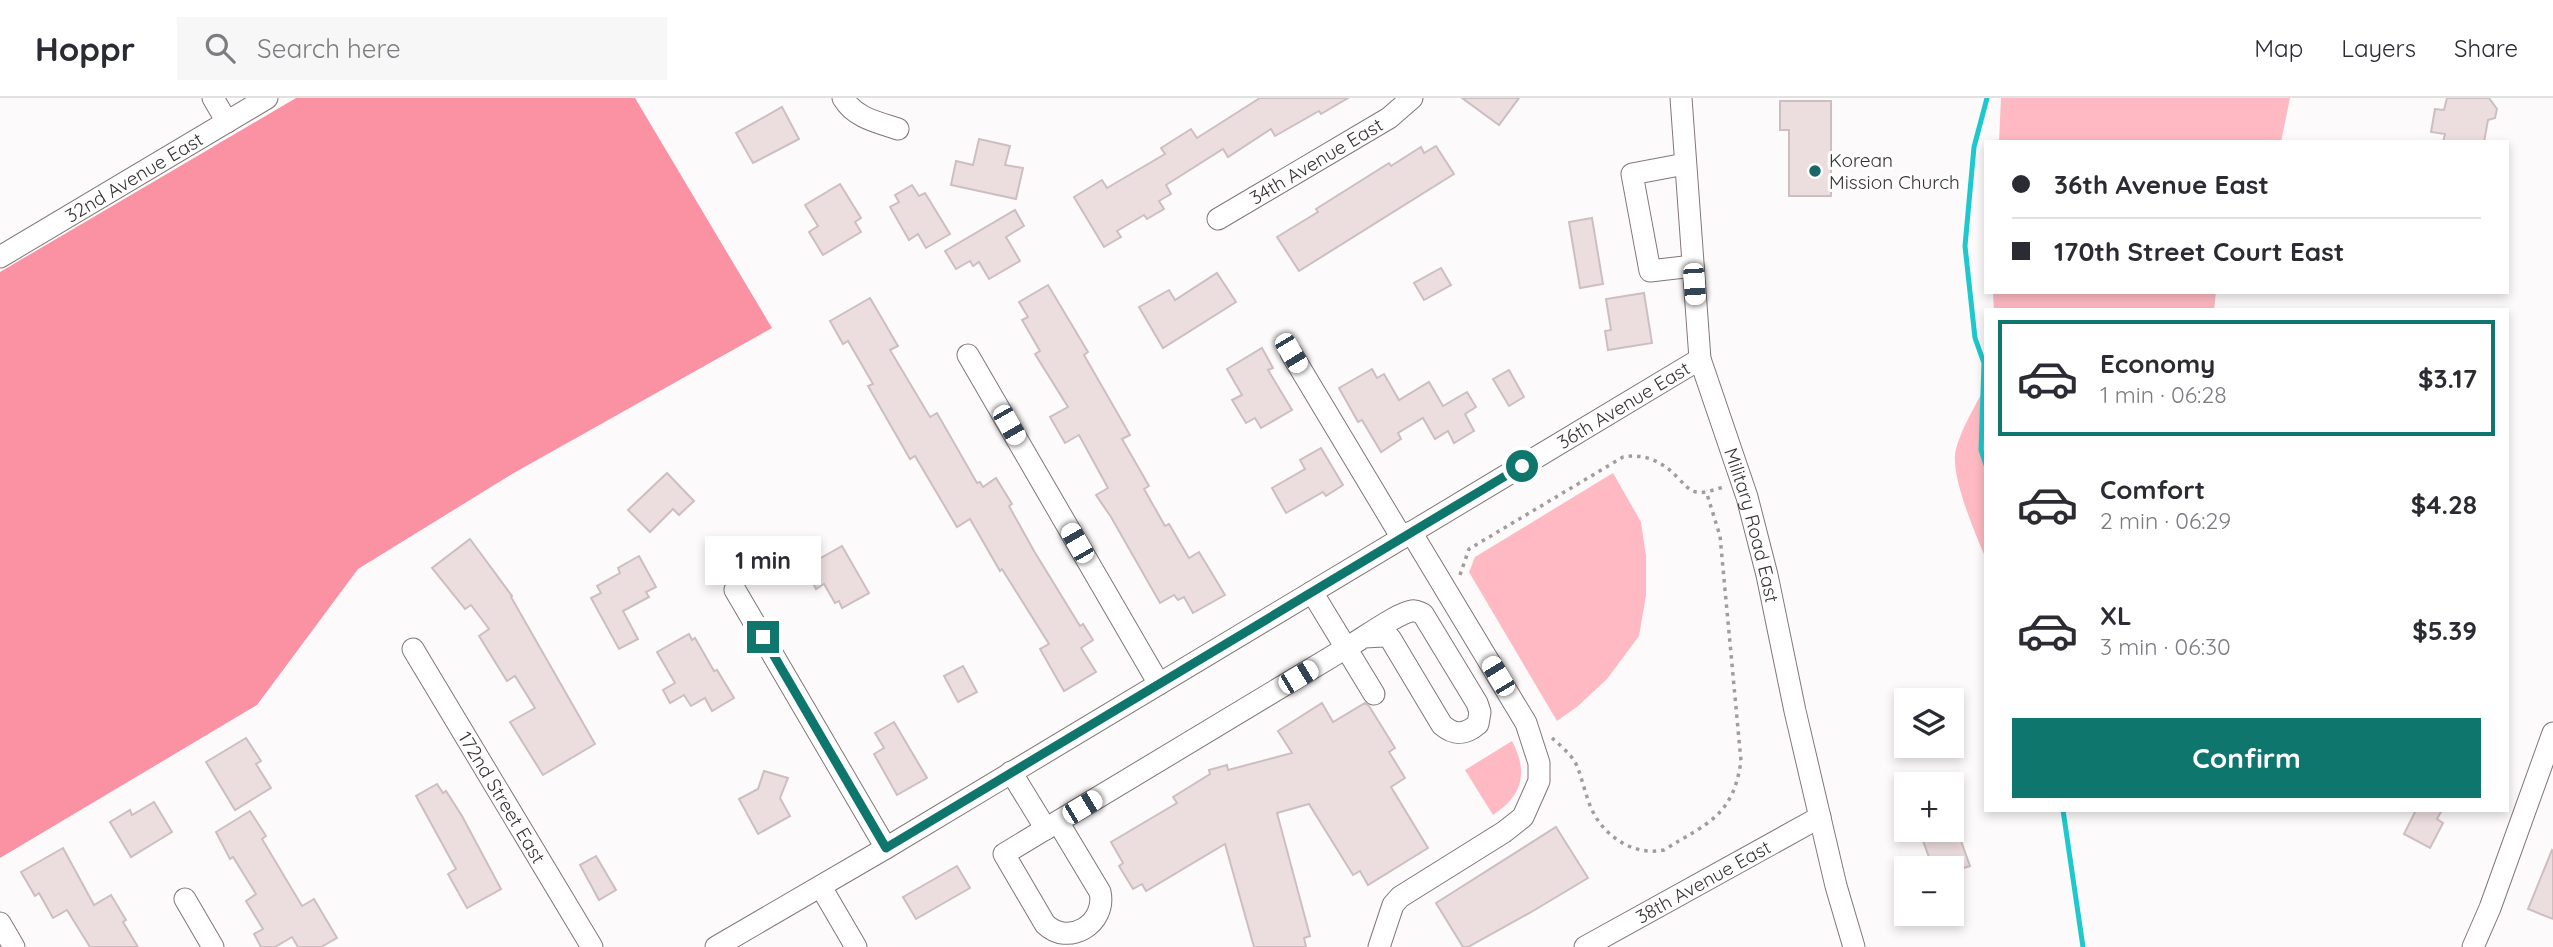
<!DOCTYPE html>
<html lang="en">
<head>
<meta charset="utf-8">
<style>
	body { margin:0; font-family:Quicksand,sans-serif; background:#f7f7f7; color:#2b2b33; height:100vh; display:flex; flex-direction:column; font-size:26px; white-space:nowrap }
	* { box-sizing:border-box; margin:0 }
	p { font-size:23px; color:#7c7c81 }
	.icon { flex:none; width:38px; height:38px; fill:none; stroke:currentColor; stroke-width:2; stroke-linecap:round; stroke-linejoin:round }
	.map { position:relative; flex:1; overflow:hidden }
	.drawer { position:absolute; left:1984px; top:210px; width:525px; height:504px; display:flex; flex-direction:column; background:#fff; border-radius:0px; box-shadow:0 4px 10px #0003 }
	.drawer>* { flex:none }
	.guide { position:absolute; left:1984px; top:42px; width:525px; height:154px; border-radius:0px; box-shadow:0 4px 10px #0003; display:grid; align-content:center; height:154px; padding:0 28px; background:#fff }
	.buttons { position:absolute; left:1894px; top:590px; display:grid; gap:14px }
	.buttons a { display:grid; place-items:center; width:70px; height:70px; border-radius:0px; background:#fff; box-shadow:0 4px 10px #0003; font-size:35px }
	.end { position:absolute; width:32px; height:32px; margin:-16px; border:9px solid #0f766e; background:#fff; box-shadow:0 0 0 4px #fff }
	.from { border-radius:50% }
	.bubble { position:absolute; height:49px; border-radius:0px; background:#fff; box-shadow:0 4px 10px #0003; font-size:23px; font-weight:700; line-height:49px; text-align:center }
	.car { position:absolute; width:21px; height:42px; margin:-21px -10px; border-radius:9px; box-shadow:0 0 5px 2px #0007; background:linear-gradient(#fff 24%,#345 0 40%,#fff 0 76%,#345 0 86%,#fff 0) }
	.guide b { display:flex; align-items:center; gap:24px; height:66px; font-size:26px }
	.guide b+b { border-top:2px solid #e1e1e2 }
	.guide i { width:18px; height:18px; background:#2b2b33 }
	ul { padding:12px 0 0; list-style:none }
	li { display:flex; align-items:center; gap:21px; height:116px; margin:0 14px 10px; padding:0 14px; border:4px solid transparent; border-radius:0px }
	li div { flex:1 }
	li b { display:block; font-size:26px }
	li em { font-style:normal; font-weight:700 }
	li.active { border-color:#0f766e }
	li>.icon { width:63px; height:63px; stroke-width:1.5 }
	.button { display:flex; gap:14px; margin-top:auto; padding:14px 28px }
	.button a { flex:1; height:80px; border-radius:0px; background:#0f766e; color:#fff; font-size:28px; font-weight:700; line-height:80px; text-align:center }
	header { display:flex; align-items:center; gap:42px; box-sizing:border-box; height:98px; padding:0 35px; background:#fff; border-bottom:2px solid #e1e1e2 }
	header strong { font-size:33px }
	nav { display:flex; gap:38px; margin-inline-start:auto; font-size:24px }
	.search { width:490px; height:63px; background:#f7f7f7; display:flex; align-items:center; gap:18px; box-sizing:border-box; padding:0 24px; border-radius:0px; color:#7c7c81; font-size:26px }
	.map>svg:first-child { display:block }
	.green { fill:#feb9c2 }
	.forest { fill:#fa92a3 }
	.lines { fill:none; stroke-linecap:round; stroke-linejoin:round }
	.stream { stroke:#1dc9cc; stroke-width:5 }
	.building { fill:#ecdddf; stroke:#cdbfc1; stroke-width:2 }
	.minor-casing { stroke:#837678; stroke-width:23 }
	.path { stroke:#a19d9e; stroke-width:3.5; stroke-dasharray:3.5 5; stroke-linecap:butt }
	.minor { stroke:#fff; stroke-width:21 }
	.route { stroke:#0f766e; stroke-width:9 }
	.poi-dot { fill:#196768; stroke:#fff; stroke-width:2.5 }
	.labels { text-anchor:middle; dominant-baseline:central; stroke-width:6; stroke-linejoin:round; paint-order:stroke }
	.poi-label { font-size:19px; fill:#383333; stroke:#fff; text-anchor:start }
	.street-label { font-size:19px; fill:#383333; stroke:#fff }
</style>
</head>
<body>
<header>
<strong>Hoppr</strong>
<div class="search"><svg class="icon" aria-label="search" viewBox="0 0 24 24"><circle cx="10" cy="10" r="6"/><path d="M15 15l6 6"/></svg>Search here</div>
<nav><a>Map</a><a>Layers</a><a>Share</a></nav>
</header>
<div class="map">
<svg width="2553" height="849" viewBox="0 0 2553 849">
	<rect width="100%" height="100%" fill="#fdfafb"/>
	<g class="green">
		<polygon points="2001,0 2290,0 2281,44 1999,44"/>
		<polygon points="1993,194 2216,194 2214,212 1994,212"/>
		<path d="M 1986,287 L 1986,461 C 1976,437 1949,376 1956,351 C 1962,329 1976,307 1986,287 Z"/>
		<polygon points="1613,375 1641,424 1646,458 1646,497 1639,538 1607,581 1578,608 1557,623 1469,474 1475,459"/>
		<path d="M 1512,643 C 1529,675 1522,698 1493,717 L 1465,672 Z"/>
	</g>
	<polygon class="forest" points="296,0 635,0 772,230 512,376 358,471 257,607 0,760 0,174"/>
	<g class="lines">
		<g class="stream">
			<polyline points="1986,367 1981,352 1984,265 1975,240 1965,148 1974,49 1987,0"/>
			<polyline points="2063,712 2083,849"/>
		</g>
	</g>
	<g class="building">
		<polygon points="1260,0 1348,0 1321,16 1319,13 1275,38 1271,31 1228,59 1223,51 1166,87 1171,96 1159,103 1164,111 1147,121 1144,117 1117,133 1121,139 1104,149 1074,99 1102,82 1107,90 1165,56 1161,50 1191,31 1197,40"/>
		<polygon points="1462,0 1519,0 1499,27"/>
		<polygon points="2447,0 2489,0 2497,11 2495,20 2488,22 2484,44 2443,44 2445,36 2431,34 2435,11 2444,12"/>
		<polygon points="1780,3 1831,3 1831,98 1789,98 1789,32 1780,32"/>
		<polygon points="782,9 799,41 753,65 736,35"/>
		<polygon points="979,41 1010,48 1005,67 1023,70 1016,101 951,87 956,63 973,67"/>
		<polygon points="1436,48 1454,76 1299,173 1277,139 1318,114 1316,111 1389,65 1391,68 1421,49 1424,55"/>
		<polygon points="840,86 861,120 855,124 861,134 823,157 809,134 818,128 805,107"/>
		<polygon points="912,87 919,98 925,95 950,136 926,150 918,136 909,142 890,109 899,104 895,97"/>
		<polygon points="1015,112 1024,128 1006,139 1020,163 989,181 979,164 973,168 970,163 956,171 945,153"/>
		<polygon points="1592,120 1603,186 1580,190 1569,124"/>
		<polygon points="1441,170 1451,187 1424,202 1414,185"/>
		<polygon points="1217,175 1236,204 1163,250 1139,209 1169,192 1175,202"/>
		<polygon points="1048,187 1088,254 1084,257 1130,337 1122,341 1149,388 1144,391 1165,428 1169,426 1189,460 1199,454 1225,497 1193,515 1184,499 1178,502 1174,497 1160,505 1111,419 1096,397 1108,390 1079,337 1065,345 1050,319 1068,309 1035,256 1040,253 1022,222 1028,219 1019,204"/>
		<polygon points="1644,195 1652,245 1608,252 1605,233 1611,232 1606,201"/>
		<polygon points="870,200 898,248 890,252 930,319 937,315 977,385 980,384 983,389 996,380 1012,406 1009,408 1034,453 1080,528 1083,526 1093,542 1081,550 1096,574 1064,593 1040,551 1049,546 1002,471 1000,473 970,421 957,429 915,358 910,361 868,288 873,286 848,243 843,246 830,223"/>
		<polygon points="1262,250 1273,270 1268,272 1292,312 1261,330 1255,320 1246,325 1232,302 1242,297 1227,271"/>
		<polygon points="1372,271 1377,280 1384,276 1399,302 1429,284 1443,308 1467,294 1476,309 1465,316 1474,333 1454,345 1448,333 1435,341 1423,320 1398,335 1401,341 1381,354 1362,322 1358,324 1339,290"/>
		<polygon points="1509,272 1524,299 1509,308 1493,281"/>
		<polygon points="1321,350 1343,387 1326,398 1323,394 1286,415 1272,390 1305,371 1300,362"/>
		<polygon points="667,375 694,403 679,417 673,411 650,434 628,412"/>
		<polygon points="470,441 512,498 511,499 595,646 543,677 510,624 535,610 515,578 507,583 479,538 489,531 471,507 465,511 432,470"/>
		<polygon points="842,448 869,495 842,510 839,503 835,505 824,486 816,491 805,469"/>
		<polygon points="639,458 656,489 646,494 649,499 623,513 638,541 619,551 591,500 601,495 597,488 620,475 618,470"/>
		<polygon points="689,536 692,542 695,540 714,573 717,572 734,600 712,613 705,600 691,608 684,597 670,605 663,592 675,585 657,554"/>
		<polygon points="963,568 977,594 958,604 944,578"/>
		<polygon points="1322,605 1333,624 1365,605 1369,608 1395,650 1389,654 1405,680 1391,689 1428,750 1368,787 1360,773 1353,777 1309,706 1277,715 1310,838 1304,840 1306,849 1254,849 1225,746 1146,793 1142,786 1133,791 1119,768 1123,765 1111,744 1177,705 1173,699 1210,676 1209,672 1227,667 1228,672 1292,655 1278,633"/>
		<polygon points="894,624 927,680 897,697 874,656 884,650 875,635"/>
		<polygon points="246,640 261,663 256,666 271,690 235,712 206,664"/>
		<polygon points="764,673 788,680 780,700 790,718 758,736 739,701 758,691"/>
		<polygon points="437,686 443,695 446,693 462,718 501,791 467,810 448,776 456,771 416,698"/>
		<polygon points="154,704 172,734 131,759 110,724 130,712 132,717"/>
		<polygon points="2416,712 2442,712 2437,721 2443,725 2430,750 2404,736"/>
		<polygon points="250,713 266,738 262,741 302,808 314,801 337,840 321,849 298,849 292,839 275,849 261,849 254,836 263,831 246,803 256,796 233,759 230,761 216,734"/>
		<polygon points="1556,729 1588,780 1533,813 1468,849 1463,849 1436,805"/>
		<polygon points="1919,732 1957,732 1970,768 1951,774 1951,770 1933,770"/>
		<polygon points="63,750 94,807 111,797 126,822 123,824 138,849 90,849 67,812 53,820 39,795 35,798 21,774"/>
		<polygon points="2552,752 2553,753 2553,821 2528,811"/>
		<polygon points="596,758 616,792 599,802 580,767"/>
		<polygon points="957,768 970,790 916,821 903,799"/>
	</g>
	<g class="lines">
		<defs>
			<g id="minor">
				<polyline points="213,0 227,24"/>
				<path d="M 843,0 C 855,20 877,24 898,31"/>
				<path id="s1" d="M 1681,0 L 1700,261 L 1747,399 L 1767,477 L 1795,613 L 1836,788 L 1854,849"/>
				<polyline points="1685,66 1632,76 1650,173 1693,168"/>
				<path id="s2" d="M 1218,121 L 1389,20 L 1412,0"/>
				<path id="s3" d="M 0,159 L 267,0"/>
				<polyline points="1291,255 1402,440"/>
				<polyline points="968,257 1159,586"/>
				<polyline points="735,492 886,750"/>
				<polyline points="1312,494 1374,596"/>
				<path id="s4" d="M 413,551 L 592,849"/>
				<polyline points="1011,674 1046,731"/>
				<path d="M 1058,724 L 1100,794 C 1107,826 1068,849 1045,826 L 1004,756 L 1346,550 C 1359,543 1399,514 1412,513 C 1416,512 1418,514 1423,516 L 1477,605 L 1480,614 L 1478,626 C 1465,637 1455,638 1442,627 L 1390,540 L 1384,538 L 1364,539"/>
				<polyline points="821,789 856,849"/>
				<polyline points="185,801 213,849"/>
				<polyline points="0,825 14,849"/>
				<path id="s5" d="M 716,849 L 886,750 L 1700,261"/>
				<polyline points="1379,849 1393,807 1400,799 1504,734 1523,719 1539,683 1539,665 1526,625 1411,434"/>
				<path id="s6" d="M 1585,849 L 1820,719"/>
				<polyline points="2473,849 2490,810 2553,635"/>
			</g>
		</defs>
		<use href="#minor" class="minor-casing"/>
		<g class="path">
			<path d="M 1460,477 L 1469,451 L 1623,359 C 1646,355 1663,364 1678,380 C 1684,386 1688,392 1696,394 C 1703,396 1716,391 1724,389"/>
			<path d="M 1552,640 C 1561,648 1572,657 1577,668 C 1583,683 1586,700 1593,714 C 1606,740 1635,758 1664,752 C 1707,725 1733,719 1741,663 L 1720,438 L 1706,393"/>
		</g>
		<use href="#minor" class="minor"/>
	</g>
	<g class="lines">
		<polyline class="route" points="763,539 886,750 1522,368"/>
	</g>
	<circle class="poi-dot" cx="1815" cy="73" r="7"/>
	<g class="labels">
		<g class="poi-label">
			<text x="1829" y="62">Korean<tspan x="1829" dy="22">Mission Church</tspan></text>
		</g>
		<g class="street-label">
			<text stroke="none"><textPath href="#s2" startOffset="114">34th Avenue East</textPath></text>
			<text stroke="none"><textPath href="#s3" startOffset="156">32nd Avenue East</textPath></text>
			<text stroke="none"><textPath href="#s5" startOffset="1057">36th Avenue East</textPath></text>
			<text stroke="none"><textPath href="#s1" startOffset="436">Military Road East</textPath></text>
			<text stroke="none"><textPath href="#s4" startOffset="173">172nd Street East</textPath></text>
			<text stroke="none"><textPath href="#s6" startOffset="135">38th Avenue East</textPath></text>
		</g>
	</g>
</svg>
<div class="buttons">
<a><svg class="icon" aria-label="layers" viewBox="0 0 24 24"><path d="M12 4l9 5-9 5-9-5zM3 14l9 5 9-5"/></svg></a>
<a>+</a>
<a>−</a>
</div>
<i class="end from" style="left:1522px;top:368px"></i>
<i class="end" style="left:763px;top:539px"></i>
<div class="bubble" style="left:705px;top:438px;width:116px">1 min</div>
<i class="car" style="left:1694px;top:186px;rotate:176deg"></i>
<i class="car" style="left:1291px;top:255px;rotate:149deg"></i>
<i class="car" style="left:1009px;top:327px;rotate:150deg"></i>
<i class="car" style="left:1077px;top:445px;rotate:330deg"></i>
<i class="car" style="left:1498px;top:578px;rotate:329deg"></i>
<i class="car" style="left:1298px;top:579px;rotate:59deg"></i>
<i class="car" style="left:1082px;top:709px;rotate:59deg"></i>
<div class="guide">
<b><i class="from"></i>36th Avenue East</b>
<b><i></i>170th Street Court East</b>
</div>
<section class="drawer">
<ul>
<li class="active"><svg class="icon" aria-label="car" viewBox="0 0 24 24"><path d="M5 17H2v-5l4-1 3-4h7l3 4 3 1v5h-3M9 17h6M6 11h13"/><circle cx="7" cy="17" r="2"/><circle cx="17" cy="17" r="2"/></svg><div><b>Economy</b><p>1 min · 06:28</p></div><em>$3.17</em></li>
<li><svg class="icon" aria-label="car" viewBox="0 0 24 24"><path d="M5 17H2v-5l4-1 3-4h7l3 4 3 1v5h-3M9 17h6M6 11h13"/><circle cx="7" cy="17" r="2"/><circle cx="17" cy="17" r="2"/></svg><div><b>Comfort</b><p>2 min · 06:29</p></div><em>$4.28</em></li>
<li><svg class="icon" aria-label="car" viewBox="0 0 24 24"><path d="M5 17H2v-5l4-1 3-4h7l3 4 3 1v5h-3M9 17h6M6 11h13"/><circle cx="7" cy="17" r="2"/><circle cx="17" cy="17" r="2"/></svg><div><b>XL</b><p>3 min · 06:30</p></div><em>$5.39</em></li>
</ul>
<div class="button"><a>Confirm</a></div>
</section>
</div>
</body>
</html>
